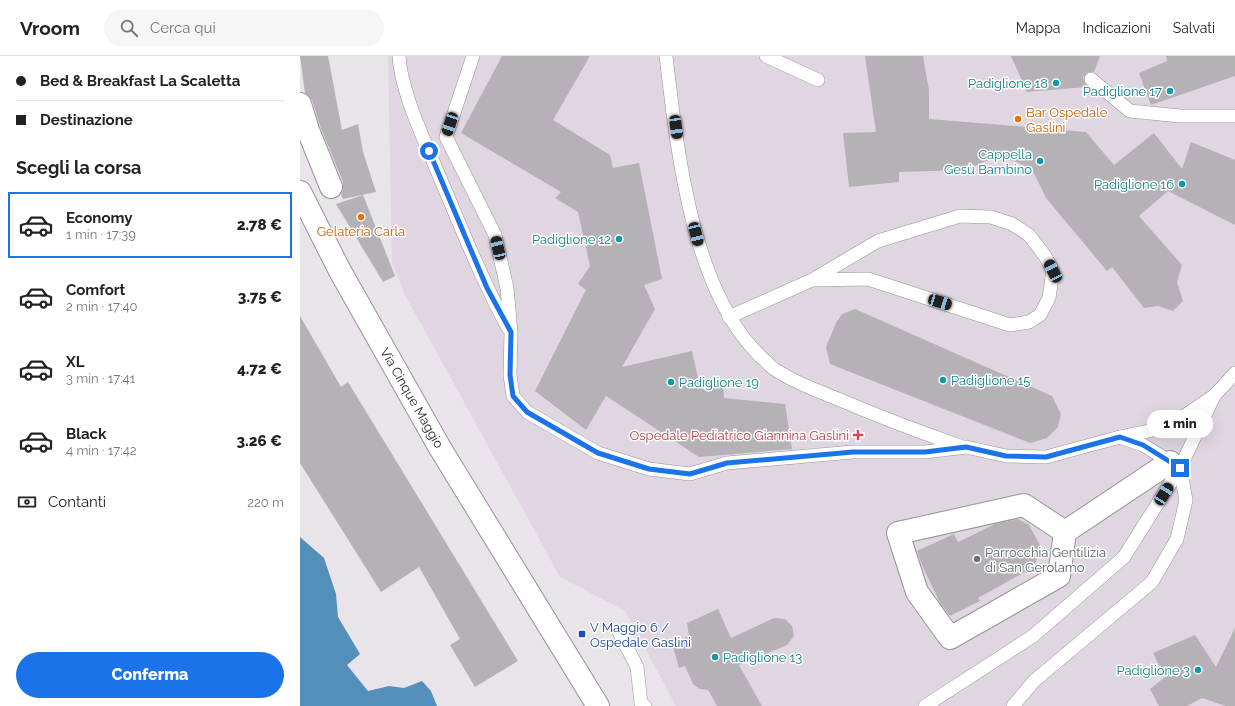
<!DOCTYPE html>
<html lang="it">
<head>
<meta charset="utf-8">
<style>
	body { margin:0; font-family:Raleway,sans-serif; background:#f6f6f6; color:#222; height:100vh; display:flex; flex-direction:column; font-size:15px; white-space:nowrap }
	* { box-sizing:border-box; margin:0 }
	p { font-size:13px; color:#767676 }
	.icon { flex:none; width:22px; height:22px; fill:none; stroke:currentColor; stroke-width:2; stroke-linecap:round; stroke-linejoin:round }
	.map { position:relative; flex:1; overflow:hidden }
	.details { display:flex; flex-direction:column; background:#fff; width:300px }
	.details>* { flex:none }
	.hud { display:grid; align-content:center; height:88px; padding:0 16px; background:#fff }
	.end { position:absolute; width:18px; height:18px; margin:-9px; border:5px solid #1a73e8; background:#fff; box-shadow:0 0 0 2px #fff }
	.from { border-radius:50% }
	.bubble { position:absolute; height:28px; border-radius:14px; background:#fff; box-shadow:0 4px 16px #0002; font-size:13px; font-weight:800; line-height:28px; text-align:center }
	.car { position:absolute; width:12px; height:24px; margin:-12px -6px; border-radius:5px; box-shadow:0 0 3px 1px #0007; background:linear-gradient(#222 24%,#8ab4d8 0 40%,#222 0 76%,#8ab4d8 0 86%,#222 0) }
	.hud b { display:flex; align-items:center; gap:14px; height:38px; font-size:15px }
	.hud b+b { border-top:1px solid #e0e0e0 }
	.hud i { width:10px; height:10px; background:#222 }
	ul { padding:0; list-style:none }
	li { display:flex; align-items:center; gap:12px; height:66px; margin:0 8px 6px; padding:0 8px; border:2px solid transparent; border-radius:0px }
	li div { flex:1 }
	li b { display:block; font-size:15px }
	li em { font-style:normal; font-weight:800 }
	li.current { border-color:#1a73e8 }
	li>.icon { width:36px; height:36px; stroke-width:1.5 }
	h2 { padding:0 16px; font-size:18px; line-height:48px }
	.pay { display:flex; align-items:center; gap:10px; height:44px; padding:0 16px; font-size:15px }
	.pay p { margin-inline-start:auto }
	.action { display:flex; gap:8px; margin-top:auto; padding:8px 16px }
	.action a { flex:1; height:46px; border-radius:24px; background:#1a73e8; color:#fff; font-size:16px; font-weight:800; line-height:46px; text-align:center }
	header { display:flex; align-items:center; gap:24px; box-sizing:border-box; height:56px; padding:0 20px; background:#fff; border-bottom:1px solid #e0e0e0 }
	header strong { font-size:19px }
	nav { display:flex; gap:22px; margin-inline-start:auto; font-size:14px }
	.search { width:280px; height:36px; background:#f6f6f6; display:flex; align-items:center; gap:10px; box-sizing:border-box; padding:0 14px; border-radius:22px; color:#767676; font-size:15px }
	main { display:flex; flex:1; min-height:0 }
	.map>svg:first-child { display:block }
	.built { fill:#e0d6e1 }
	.water { fill:#548fb9 }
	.building { fill:#b5b1b6 }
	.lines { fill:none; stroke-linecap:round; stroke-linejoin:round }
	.lane-casing { stroke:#969297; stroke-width:14 }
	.street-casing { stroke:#969297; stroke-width:24 }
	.primary-casing { stroke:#969297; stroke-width:24 }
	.lane { stroke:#fff; stroke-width:13 }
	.street { stroke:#fff; stroke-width:22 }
	.primary { stroke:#fff; stroke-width:22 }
	.route { stroke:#1a73e8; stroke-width:5 }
	.culture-dot { fill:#0f9aa8; stroke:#fff; stroke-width:1.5 }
	.food-dot { fill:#e8710a; stroke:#fff; stroke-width:1.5 }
	.health-dot { fill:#e0444e; stroke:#fff; stroke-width:1.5 }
	.worship-dot { fill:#6b7280; stroke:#fff; stroke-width:1.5 }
	.transit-dot { fill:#1a4fb4; stroke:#fff; stroke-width:1.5 }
	.labels { text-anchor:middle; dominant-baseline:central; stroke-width:3; stroke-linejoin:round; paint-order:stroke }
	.culture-label { font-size:13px; fill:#0d838f; stroke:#fff; text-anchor:end }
	.food-label { font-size:13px; fill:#c56008; stroke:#fff; text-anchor:start }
	.street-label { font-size:13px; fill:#1e1c1f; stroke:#fff }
	.health-label { font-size:13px; fill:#be3a42; stroke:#fff; text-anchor:end }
	.worship-label { font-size:13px; fill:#5b616d; stroke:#fff; text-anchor:start }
	.transit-label { font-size:13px; fill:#164399; stroke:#fff; text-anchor:start }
</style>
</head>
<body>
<header>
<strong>Vroom</strong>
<div class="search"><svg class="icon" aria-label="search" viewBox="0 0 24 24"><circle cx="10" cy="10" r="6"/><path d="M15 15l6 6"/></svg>Cerca qui</div>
<nav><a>Mappa</a><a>Indicazioni</a><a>Salvati</a></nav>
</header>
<main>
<section class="details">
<div class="hud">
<b><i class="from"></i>Bed &amp; Breakfast La Scaletta</b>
<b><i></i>Destinazione</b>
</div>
<h2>Scegli la corsa</h2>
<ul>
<li class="current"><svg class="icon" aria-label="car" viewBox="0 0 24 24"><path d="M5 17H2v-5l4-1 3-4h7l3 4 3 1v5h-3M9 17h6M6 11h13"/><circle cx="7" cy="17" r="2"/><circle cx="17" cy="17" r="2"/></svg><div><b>Economy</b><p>1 min · 17:39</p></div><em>2.78 €</em></li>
<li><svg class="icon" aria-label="car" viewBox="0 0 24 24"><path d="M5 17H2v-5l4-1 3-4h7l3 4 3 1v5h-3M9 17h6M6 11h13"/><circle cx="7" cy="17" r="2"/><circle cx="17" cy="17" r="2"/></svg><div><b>Comfort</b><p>2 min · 17:40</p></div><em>3.75 €</em></li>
<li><svg class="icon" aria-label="car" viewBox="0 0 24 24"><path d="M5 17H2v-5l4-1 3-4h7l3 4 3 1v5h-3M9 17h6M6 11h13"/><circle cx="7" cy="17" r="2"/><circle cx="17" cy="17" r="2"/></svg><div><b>XL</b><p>3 min · 17:41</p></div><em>4.72 €</em></li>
<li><svg class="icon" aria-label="car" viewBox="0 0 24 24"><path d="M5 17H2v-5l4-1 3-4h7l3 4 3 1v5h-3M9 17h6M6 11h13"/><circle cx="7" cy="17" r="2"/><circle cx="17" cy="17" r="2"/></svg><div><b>Black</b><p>4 min · 17:42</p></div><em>3.26 €</em></li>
</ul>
<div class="pay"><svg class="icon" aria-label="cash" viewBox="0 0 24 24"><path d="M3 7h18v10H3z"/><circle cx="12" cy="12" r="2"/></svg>Contanti<p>220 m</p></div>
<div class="action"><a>Conferma</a></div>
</section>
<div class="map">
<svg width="935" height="650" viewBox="0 0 935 650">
	<rect width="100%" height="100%" fill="#e9e4ea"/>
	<polygon class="built" points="88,0 935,0 935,650 376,650 325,555 260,521 104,237 92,206"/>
	<polygon class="water" points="0,481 24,502 36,538 38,561 60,598 47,609 68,635 89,630 104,632 122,625 131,635 137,650 0,650"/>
	<g class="building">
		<polygon points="0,0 28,0 42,74 58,68 63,96 76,136 43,143 41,139 43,133 43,126 20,70 12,44 5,37"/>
		<polygon points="202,0 290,0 253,64 310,99 313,112 339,107 362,223 344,229 355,253 322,311 392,295 398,322 423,327 424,342 485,348 492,393 399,401 306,340 286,374 235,335 286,234 278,228 290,210 278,156 255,142 261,136 161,77"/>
		<polygon points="565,0 623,0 629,34 629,63 786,76 814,109 854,77 882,113 891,86 935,104 935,169 868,135 839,160 882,209 877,226 883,245 873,255 858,250 844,252 812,211 807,215 746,142 732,113 700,99 666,114 599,116 599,126 549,131 543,77 576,76"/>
		<polygon points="711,0 800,0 794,16 788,16 783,21 787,31 727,36"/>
		<polygon points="866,0 935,0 935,20 851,49 839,17 867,5"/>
		<polygon points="63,139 95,220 83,226 36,148"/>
		<polygon points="555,253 752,340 761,358 758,371 747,382 730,387 530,308 526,291 536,267 542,258"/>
		<polygon points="0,260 41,331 48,326 218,605 175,631 150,589 160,583 119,511 81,536 0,407"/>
		<polygon points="718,463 729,469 741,491 734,511 678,542 680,545 650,560 640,547 622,509 617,495 654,478 658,486 695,468"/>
		<polygon points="418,553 431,582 474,562 485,563 492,570 494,580 487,589 439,609 462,650 417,650 408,634 400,633 393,628 385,610 379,612 372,587 389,580 387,567"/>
		<polygon points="935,572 935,650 926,650 902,642 887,650 859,650 850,633 865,621 853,597 895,579 916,611"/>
	</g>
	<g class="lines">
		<defs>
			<g id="lane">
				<path d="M 99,0 C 101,36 124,83 138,117 C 160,169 181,222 208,272"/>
				<polyline points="173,0 146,81 195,179 207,232 211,276 210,319 213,340 227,356 298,397 349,413 390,418 427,407 553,396 625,396 666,391 706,400 746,401 820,381 868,371 915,339 935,317"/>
				<path d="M 366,0 C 377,92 391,233 460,300 C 465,304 470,311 476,314 C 493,326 514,333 533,341 C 575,359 617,375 660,390"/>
				<polyline points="466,0 518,24"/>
				<polyline points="791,23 830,55 880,60 935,60"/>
				<polyline points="429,261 512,224 578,185 660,160 691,161 712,168 729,179 745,200 753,215 749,242 740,259 729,266 710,269 568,223 512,224"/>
				<polyline points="820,381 843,389 874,408"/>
				<polyline points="319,576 337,611 341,647 345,650"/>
				<polyline points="625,650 733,580 824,501 880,412 914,340"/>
				<polyline points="713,650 734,625 852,526 877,483 886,444 880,412"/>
			</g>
			<g id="street">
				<polyline points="0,48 8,74 31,131"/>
				<polyline points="765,476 759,520 650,582 617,536 598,477 724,449 765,476 870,406"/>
			</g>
			<polyline id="primary" points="0,136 40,215 140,392 298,650"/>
		</defs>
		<use href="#lane" class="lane-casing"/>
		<use href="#street" class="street-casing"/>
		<use href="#primary" class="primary-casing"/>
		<use href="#lane" class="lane"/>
		<use href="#street" class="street"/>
		<use href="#primary" class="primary"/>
	</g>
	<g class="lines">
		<polyline class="route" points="129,95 187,232 211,276 210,319 213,340 227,356 298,397 349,413 390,418 427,407 553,396 625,396 666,391 706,400 746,401 820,381 843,389 880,412"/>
	</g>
	<g class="culture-dot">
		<circle cx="756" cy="27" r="4"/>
		<circle cx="870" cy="35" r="4"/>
		<circle cx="740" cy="105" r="4"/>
		<circle cx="882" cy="128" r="4"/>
		<circle cx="319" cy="183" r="4"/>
		<circle cx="643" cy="324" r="4"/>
		<circle cx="371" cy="326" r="4"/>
		<circle cx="415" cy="601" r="4"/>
		<circle cx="898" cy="614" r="4"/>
	</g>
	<g class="food-dot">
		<circle cx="718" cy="63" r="4"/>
		<circle cx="61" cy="161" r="4"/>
	</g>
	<path class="health-dot" d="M556 373h4v4h4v4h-4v4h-4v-4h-4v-4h4z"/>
	<circle class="worship-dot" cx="677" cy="503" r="4"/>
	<rect class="transit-dot" x="278" y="574" width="8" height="8" rx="2"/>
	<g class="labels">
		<g class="culture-label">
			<text x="748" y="27">Padiglione 18</text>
			<text x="862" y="35">Padiglione 17</text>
			<text x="732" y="98">Cappella<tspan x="732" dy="15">Gesù Bambino</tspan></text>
			<text x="874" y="128">Padiglione 16</text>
			<text x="311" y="183">Padiglione 12</text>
			<text x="651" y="324" text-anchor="start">Padiglione 15</text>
			<text x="379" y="326" text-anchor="start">Padiglione 19</text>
			<text x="423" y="601" text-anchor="start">Padiglione 13</text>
			<text x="890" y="614">Padiglione 3</text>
		</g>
		<g class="food-label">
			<text x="726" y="56">Bar Ospedale<tspan x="726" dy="15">Gaslini</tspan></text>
			<text x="61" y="175" text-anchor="middle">Gelateria Carla</text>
		</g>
		<g class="street-label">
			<text transform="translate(112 342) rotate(60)">Via Cinque Maggio</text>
		</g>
		<g class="health-label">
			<text x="549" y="379">Ospedale Pediatrico Giannina Gaslini</text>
		</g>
		<g class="worship-label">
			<text x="685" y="496">Parrocchia Gentilizia<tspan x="685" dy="15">di San Gerolamo</tspan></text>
		</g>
		<g class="transit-label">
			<text x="290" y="571">V Maggio 6 /<tspan x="290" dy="15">Ospedale Gaslini</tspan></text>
		</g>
	</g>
</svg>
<i class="end from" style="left:129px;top:95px"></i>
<i class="end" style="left:880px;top:412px"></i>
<div class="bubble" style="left:847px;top:354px;width:66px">1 min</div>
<i class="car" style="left:150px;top:68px;rotate:198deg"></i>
<i class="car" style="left:376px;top:71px;rotate:172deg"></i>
<i class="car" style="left:396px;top:178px;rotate:166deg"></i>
<i class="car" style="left:198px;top:192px;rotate:347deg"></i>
<i class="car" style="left:753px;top:215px;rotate:333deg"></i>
<i class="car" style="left:640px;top:246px;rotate:107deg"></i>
<i class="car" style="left:864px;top:438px;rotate:32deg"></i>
</div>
</main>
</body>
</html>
